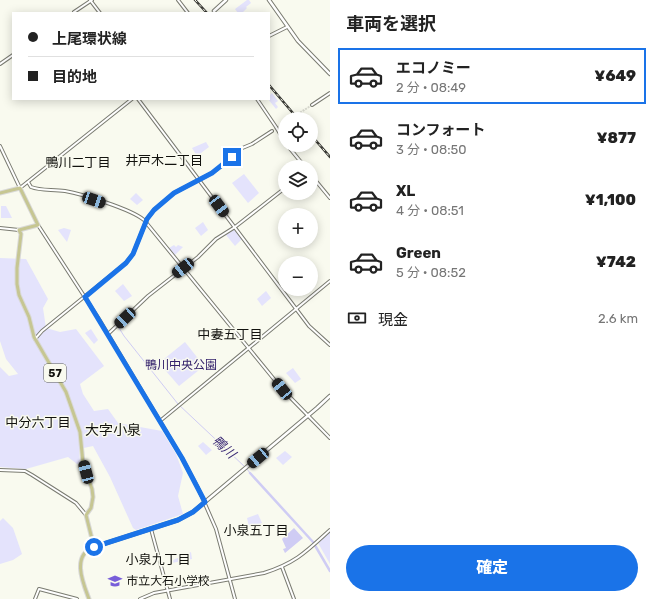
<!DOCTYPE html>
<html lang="ja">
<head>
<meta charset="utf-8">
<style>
	body { margin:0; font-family:Rubik,"Noto Sans JP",sans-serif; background:#f6f6f6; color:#222; height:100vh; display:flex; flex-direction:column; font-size:15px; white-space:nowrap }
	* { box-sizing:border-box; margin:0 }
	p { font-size:13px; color:#767676 }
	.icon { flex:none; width:22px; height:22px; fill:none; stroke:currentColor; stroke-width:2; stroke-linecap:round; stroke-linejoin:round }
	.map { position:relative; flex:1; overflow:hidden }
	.drawer { display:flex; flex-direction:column; background:#fff; width:324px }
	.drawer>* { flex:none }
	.hud { position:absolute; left:12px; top:12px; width:258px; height:88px; border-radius:0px; box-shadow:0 2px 10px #0003; display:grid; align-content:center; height:88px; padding:0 16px; background:#fff }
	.tools { position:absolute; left:278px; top:112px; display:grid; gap:8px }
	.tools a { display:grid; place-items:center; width:40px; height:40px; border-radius:50%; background:#fff; box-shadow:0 2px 10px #0003; font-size:20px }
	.end { position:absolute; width:18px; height:18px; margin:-9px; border:5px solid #1a73e8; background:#fff; box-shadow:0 0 0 2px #fff }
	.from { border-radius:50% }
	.car { position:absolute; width:12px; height:24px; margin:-12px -6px; border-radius:5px; box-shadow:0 0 3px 1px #0007; background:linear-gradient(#222 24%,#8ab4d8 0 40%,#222 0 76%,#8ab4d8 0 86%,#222 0) }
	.hud b { display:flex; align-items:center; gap:14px; height:38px; font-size:15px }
	.hud b+b { border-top:1px solid #e0e0e0 }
	.hud i { width:10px; height:10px; background:#222 }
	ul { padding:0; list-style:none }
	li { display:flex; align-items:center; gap:12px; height:56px; margin:0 8px 6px; padding:0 8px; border:2px solid transparent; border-radius:0px }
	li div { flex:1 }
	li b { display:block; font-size:15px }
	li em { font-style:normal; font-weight:800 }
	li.selected { border-color:#1a73e8 }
	li>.icon { width:36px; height:36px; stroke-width:1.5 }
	h2 { padding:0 16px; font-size:18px; line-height:48px }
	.pay { display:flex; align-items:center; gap:10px; height:44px; padding:0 16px; font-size:15px }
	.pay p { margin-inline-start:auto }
	.primary-button { display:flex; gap:8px; margin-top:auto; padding:8px 16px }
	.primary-button a { flex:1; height:46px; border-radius:24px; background:#1a73e8; color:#fff; font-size:16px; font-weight:800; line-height:46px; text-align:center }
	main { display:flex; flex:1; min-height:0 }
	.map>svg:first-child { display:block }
	.green { fill:#e4e3fc }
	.water { fill:#cfccf4 }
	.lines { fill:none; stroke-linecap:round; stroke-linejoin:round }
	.stream { stroke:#cfccf4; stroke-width:1 }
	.river { stroke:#cfccf4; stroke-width:2.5 }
	.tertiary-tunnel { stroke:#d6d7cd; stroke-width:2; stroke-dasharray:2 1; stroke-linecap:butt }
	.tertiary-casing { stroke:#7a7b71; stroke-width:4 }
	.secondary-casing { stroke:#7a7b71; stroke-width:4.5 }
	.primary-casing { stroke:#d9d9d8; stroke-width:5 }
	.tertiary { stroke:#fff; stroke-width:2 }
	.secondary { stroke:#fff; stroke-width:2.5 }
	.primary { stroke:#c6c692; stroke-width:3 }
	.rail-casing { stroke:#393934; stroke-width:2.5 }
	.rail { stroke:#f9faef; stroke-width:1; stroke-dasharray:3; stroke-linecap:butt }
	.route { stroke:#1a73e8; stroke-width:5 }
	.labels { text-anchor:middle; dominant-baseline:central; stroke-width:3; stroke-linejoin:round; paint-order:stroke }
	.shield { fill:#f9faef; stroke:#575852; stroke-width:1 }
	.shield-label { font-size:11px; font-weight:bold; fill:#12120e }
	.park-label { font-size:12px; fill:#33216b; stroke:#f9faef }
	.poi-label { font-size:12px; fill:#12120e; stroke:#f9faef; text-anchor:start }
	.neighbourhood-label { font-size:13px; fill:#12120e; stroke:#f9faef }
	.water-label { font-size:13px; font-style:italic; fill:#3b2a75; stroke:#f9faef }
	.quarter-label { font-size:14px; fill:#12120e; stroke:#f9faef }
</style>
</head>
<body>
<main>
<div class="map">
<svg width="330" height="599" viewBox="0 0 330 599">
	<rect width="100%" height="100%" fill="#f9faef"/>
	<g class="green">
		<polygon points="247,0 249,0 251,3 246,7 247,8 242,13 238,13 235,9"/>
		<polygon points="272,93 278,101 275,103 278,107 276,109 268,99 269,96"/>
		<polygon points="206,142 209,147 197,156 192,148"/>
		<polygon points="244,174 259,193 248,203 232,183"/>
		<polygon points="136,193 143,200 137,205 130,199"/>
		<polygon points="1,206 6,206 12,218 1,218"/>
		<polygon points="203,222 208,230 201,236 195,228"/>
		<polygon points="64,228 71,230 67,242 58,230"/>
		<polygon points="233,230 235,230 242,239 235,246 226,235"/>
		<polygon points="174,245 176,247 178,245 183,247 175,255 169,248"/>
		<polygon points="0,258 26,259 48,299 43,308 46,328 60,332 76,329 104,366 80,384 83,394 94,411 108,409 118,423 162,431 176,454 183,473 178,496 183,514 136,530 133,528 110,477 93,446 79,449 80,463 77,464 68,457 26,469 0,467 0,367 9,376 18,374 6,359 0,341"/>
		<polygon points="123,284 132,296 124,301 115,291"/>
		<polygon points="266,291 271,298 262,306 257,299"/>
		<polygon points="91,329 98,340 94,344 85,333"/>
		<polygon points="185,342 204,366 179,386 159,363"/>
		<polygon points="293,368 301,379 295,383 286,373"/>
		<polygon points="203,442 212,450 206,455 198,446"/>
		<polygon points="285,451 292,457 283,465 276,458"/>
		<polygon points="258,514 262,523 249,527 247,518"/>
		<polygon points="3,518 13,528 22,554 13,560 0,564 0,521"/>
		<polygon points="330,531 330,564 318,543"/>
		<polygon points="191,552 192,559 172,563 171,561"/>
	</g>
	<polygon class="water" points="294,528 303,538 285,553 283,549 286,548 282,539"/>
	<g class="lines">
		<g class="stream">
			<polyline points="116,323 124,336 178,404 245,467"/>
			<polyline points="247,469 250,473"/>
		</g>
		<polyline class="river" points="250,473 313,542 330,571"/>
		<g class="tertiary-tunnel">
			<polyline points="290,119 312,105"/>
			<polyline points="272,131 285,122"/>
		</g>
		<defs>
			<g id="tertiary">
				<polyline points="90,0 100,13"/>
				<polyline points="178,0 188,13"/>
				<polyline points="74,12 92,0"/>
				<polyline points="269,36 287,27"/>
				<polyline points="0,64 13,55"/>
				<polyline points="138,99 309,326 330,345"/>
				<polyline points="257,99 276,127 285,142"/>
				<polyline points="312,105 330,93"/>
				<polyline points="287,145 305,167"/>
				<polyline points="0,146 20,188 132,99"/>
				<polyline points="311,175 330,198"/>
				<path d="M 28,182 L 31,187 C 41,191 53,189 65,191 C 82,194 131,209 144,220 L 282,389 L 330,438"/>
				<polyline points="38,225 99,319 182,458 198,488 216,529 235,599"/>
				<polyline points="0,228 19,230"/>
				<polyline points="108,334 148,296 198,257 216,239 235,227 285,188"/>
				<polyline points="35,339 42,331 126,263 133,254 147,219 154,210 174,193 212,173 220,167 240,149 252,144 272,131"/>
				<polyline points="160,421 330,281"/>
				<polyline points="0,470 25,471 32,475 76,503 86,515"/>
				<polyline points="151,529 170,599"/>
				<polyline points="282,567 294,599"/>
				<polyline points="35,599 39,589 77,599"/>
				<path d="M 140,599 L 154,593 L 264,573 C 296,563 307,551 330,530"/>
			</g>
			<g id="secondary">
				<polyline points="269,0 298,41 330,74"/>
				<polyline points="214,11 226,0"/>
				<polyline points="94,547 178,520 193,512 317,408 330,396"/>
			</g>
			<path id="primary" d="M 0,193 L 20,188 L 38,225 L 19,230 L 21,234 L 17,268 L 17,284 L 19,295 L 29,317 L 34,337 L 66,392 L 80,432 L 83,463 L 92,489 L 93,497 L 91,508 L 86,515 L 94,547 C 71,555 83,583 89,599"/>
		</defs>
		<use href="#tertiary" class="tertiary-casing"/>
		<use href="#secondary" class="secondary-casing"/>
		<use href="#primary" class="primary-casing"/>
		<use href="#tertiary" class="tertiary"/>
		<use href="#secondary" class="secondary"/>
		<use href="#primary" class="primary"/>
		<defs>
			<g id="rail">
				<polyline points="195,0 207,13"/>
				<polyline points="269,85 298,119"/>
				<polyline points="311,135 330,157"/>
			</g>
		</defs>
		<use href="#rail" class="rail-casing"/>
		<use href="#rail" class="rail"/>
	</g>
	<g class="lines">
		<polyline class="route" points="94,547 178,520 193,512 205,502 182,458 85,297 126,263 133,254 147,219 154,210 174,193 212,173 232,157"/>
	</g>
	<defs>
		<symbol id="school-bare" viewBox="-9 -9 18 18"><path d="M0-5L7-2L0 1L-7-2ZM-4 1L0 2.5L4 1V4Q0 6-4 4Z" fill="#785ed9" stroke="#f9faef" stroke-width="2.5" paint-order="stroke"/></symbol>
	</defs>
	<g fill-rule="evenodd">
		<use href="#school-bare" x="105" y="571" width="20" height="20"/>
	</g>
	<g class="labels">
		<rect class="shield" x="44" y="364" width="22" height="18" rx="3"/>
		<g class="shield-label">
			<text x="55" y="373">57</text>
		</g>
		<g class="park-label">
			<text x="181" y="365">鴨川中央公園</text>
		</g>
		<g class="poi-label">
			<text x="126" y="581">市立大石小学校</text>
		</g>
		<g class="neighbourhood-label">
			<text x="164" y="160">井戸木二丁目</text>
			<text x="78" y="162">鴨川二丁目</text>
			<text x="230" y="334">中妻五丁目</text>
			<text x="38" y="422">中分六丁目</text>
			<text x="256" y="530">小泉五丁目</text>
			<text x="158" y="559">小泉九丁目</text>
		</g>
		<g class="water-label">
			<text transform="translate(224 447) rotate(43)">鴨川</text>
		</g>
		<g class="quarter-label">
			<text x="113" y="430">大字小泉</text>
		</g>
	</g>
</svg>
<div class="tools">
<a><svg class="icon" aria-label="locate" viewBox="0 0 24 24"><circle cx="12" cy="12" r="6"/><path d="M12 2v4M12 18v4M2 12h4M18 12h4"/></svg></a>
<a><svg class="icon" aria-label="layers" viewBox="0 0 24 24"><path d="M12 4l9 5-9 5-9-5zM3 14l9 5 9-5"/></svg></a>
<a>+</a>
<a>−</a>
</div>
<i class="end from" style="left:94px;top:547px"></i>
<i class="end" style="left:232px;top:157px"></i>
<i class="car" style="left:94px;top:200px;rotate:109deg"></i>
<i class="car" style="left:219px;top:206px;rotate:143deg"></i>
<i class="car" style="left:183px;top:268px;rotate:232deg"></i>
<i class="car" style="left:125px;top:318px;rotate:227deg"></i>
<i class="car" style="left:282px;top:389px;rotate:321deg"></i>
<i class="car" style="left:258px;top:458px;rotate:230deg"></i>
<i class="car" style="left:86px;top:472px;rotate:345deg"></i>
<div class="hud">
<b><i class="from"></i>上尾環状線</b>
<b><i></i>目的地</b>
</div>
</div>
<section class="drawer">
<h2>車両を選択</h2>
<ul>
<li class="selected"><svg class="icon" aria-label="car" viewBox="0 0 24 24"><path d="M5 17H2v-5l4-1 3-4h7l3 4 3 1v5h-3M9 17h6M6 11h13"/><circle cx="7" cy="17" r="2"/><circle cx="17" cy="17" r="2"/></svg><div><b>エコノミー</b><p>2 分 · 08:49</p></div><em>¥649</em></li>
<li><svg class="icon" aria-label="car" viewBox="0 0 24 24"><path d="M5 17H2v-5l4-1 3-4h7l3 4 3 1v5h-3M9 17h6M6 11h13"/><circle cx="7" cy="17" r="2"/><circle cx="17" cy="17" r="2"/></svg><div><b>コンフォート</b><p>3 分 · 08:50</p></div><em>¥877</em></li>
<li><svg class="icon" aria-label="car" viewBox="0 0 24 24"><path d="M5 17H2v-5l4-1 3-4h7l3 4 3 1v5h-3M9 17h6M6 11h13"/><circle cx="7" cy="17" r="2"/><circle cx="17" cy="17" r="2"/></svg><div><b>XL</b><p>4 分 · 08:51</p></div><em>¥1,100</em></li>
<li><svg class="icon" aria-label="car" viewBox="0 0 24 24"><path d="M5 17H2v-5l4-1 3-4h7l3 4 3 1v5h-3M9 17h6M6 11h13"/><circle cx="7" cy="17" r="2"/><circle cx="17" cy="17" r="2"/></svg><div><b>Green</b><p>5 分 · 08:52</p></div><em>¥742</em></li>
</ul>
<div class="pay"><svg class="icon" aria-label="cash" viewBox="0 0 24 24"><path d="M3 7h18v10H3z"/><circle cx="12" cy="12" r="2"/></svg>現金<p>2.6 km</p></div>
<div class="primary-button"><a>確定</a></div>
</section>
</main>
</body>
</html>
